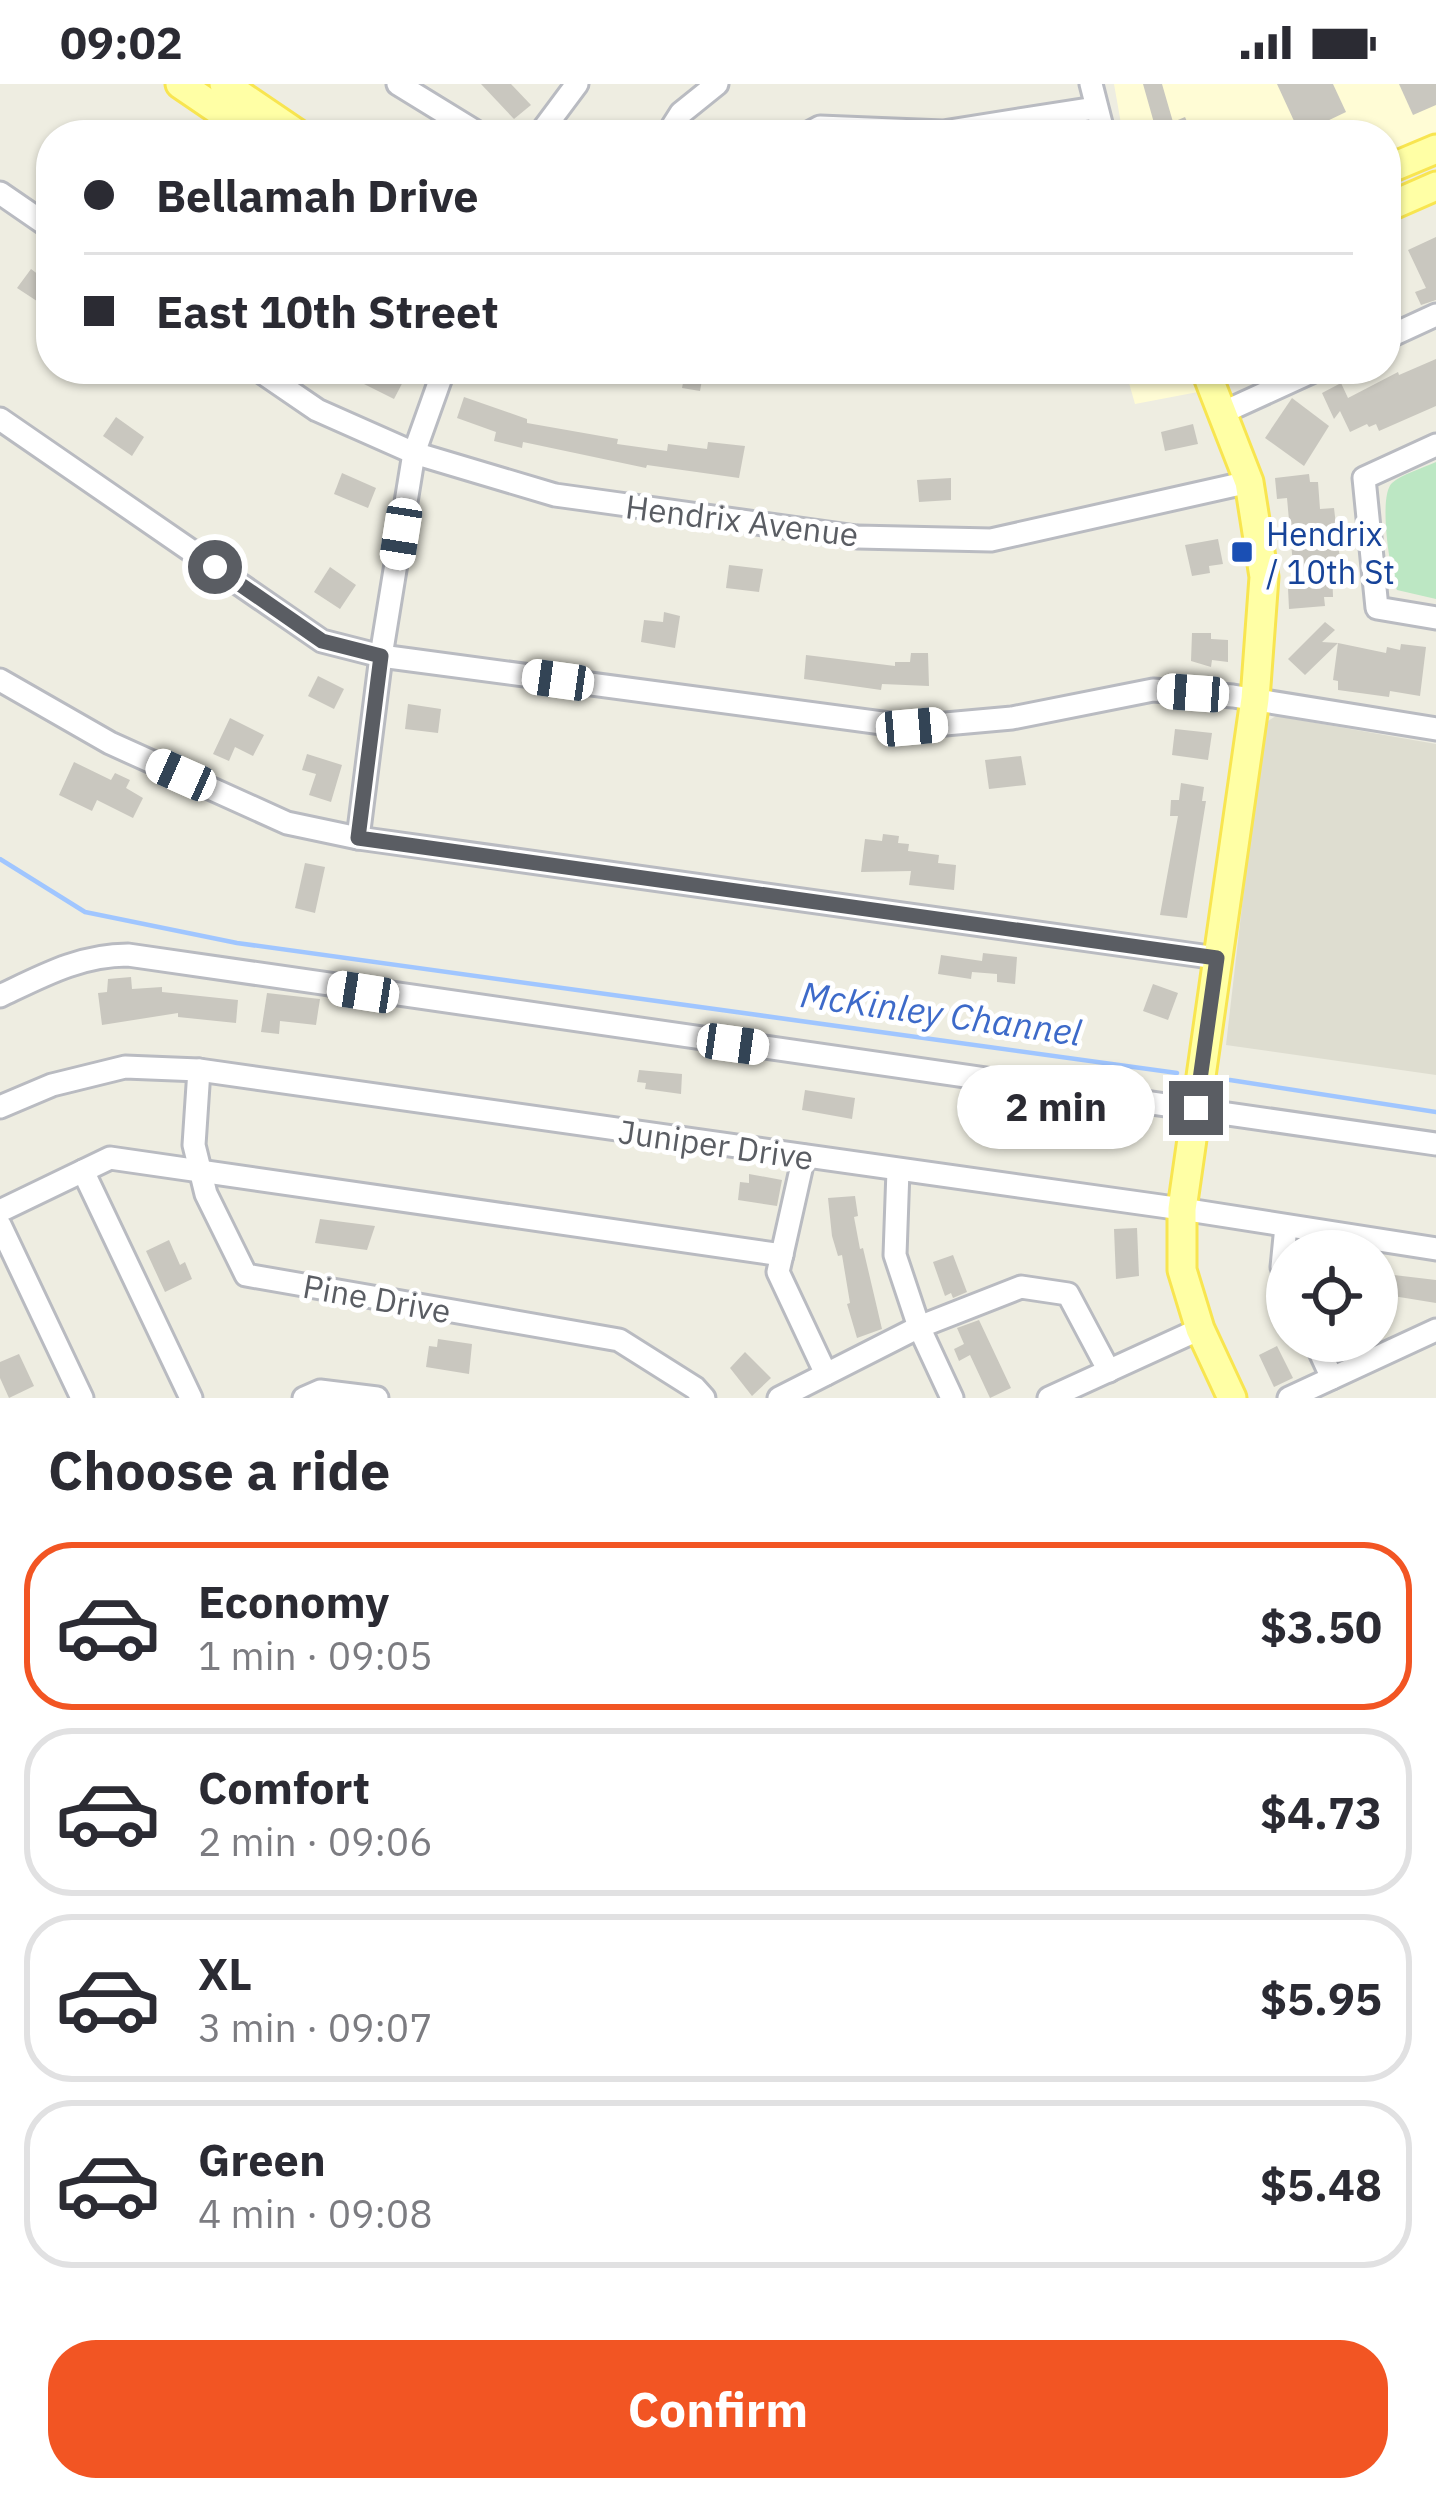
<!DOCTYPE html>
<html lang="en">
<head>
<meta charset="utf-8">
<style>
	body { margin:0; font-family:"IBM Plex Sans",sans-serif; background:#f2f2f3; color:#2b2b33; height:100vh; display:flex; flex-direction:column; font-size:45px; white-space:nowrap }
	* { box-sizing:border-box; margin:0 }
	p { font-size:39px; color:#7c7c81 }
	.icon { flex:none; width:66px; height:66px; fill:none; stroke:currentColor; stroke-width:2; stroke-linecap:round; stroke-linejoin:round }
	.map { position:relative; height:1314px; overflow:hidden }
	.drawer { display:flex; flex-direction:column; background:#fff; flex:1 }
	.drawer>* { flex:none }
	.hud { position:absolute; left:36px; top:36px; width:1365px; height:264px; border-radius:48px; box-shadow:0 3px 9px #0004; display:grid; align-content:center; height:264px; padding:0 48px; background:#fff }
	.controls { position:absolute; left:1266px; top:1146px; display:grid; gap:24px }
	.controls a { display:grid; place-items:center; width:132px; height:132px; border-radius:50%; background:#fff; box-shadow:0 3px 9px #0004; font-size:60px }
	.end { position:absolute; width:54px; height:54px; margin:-27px; border:15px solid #5a5d63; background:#fff; box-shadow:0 0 0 6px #fff }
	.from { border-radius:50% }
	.bubble { position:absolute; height:84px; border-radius:42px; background:#fff; box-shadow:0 3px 9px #0004; font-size:39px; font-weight:800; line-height:84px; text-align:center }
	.car { position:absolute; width:36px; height:72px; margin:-36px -18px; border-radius:15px; box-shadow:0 0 9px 3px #0007; background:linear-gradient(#fff 24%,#345 0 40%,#fff 0 76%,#345 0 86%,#fff 0) }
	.hud b { display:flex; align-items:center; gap:42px; height:114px; font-size:45px }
	.hud b+b { border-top:3px solid #e1e1e2 }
	.hud i { width:30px; height:30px; background:#2b2b33 }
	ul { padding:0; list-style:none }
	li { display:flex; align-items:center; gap:36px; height:168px; margin:0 24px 18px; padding:0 24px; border:6px solid #e1e1e2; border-radius:48px }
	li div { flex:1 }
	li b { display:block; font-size:45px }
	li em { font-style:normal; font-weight:800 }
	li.on { border-color:#f25523 }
	li>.icon { width:108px; height:108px; stroke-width:1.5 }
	h2 { padding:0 48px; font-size:54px; line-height:144px }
	.cta { display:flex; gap:24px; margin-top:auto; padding:24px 48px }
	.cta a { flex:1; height:138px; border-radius:48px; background:#f25523; color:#fff; font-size:48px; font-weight:800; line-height:138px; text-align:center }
	.status { display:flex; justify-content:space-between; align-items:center; height:84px; padding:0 60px; background:#fff; direction:ltr }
	.status svg { height:33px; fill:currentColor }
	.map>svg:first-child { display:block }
	.commercial { fill:#fffcd5 }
	.education { fill:#deddd0 }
	.green { fill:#bce7c3 }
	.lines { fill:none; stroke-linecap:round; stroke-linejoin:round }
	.stream { stroke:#a0c6ff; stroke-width:4.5 }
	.building { fill:#c9c7bf }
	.minor-casing { stroke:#b9bbc1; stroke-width:27 }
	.major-casing { stroke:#f8e550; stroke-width:33 }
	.minor { stroke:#fff; stroke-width:21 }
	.major { stroke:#ffffa5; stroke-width:27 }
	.route { stroke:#5a5d63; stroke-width:15 }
	.transit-dot { fill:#1a4fb4; stroke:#fff; stroke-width:4.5 }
	.labels { text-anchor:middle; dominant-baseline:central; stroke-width:10; stroke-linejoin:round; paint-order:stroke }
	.street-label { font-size:33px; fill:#5a5d63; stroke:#fff }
	.transit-label { font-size:33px; fill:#164399; stroke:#fff; text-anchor:start }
	.water-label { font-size:36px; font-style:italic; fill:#3d6ac9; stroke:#fff }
</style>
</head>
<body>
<div class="status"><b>09:02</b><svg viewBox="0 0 49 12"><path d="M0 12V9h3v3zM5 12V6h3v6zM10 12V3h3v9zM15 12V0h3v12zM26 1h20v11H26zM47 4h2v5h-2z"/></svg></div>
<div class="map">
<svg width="1436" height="1314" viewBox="0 0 1436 1314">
	<rect width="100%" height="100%" fill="#eeede1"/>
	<g class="commercial">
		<polygon points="1114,0 1436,0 1436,49 1386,71 1386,51 1123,51"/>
		<polygon points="1125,285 1188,285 1198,308 1135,320"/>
	</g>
	<polygon class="education" points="1276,632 1436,660 1436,991 1226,961 1263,640"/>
	<path class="green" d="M 1436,378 L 1436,515 L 1397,506 C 1390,488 1378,412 1392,399 C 1402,390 1423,384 1436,378 Z"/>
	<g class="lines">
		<g class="stream">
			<polyline points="0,775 85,828 237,859 1177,989"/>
			<polyline points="1230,996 1436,1028"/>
		</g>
	</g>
	<g class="building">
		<polygon points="481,0 511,0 531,21 514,35"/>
		<polygon points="1143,0 1162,0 1173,38 1185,33 1193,51 1146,51 1156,46"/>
		<polygon points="1277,0 1333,0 1346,28 1300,50"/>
		<polygon points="1399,0 1436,0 1436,21 1413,31"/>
		<polygon points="1436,153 1436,216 1421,221 1415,208 1426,204 1408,166"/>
		<polygon points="31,185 43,194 51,186 51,216 46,223 17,204"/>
		<polygon points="1436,275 1436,322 1379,347 1376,340 1369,343 1367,340 1350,348 1340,327 1334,335 1322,309 1341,299 1348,314 1398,288 1399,291"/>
		<polygon points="371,285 397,285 407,290 394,315 364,300"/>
		<polygon points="634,285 704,285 700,307 682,304 683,299 633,293"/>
		<polygon points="464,313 527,335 527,339 618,355 617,360 667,367 668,360 707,365 708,358 745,362 739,394 647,381 646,384 523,358 522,364 494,357 496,348 457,334"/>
		<polygon points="1292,314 1329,342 1304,382 1265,354"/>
		<polygon points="116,333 144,353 132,372 103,352"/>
		<polygon points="1193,340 1198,360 1165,367 1161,348"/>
		<polygon points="342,389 376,404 368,424 334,410"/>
		<polygon points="1309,390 1310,398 1318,398 1320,425 1334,424 1341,484 1332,484 1333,513 1324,513 1325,522 1289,525 1288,504 1295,503 1287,414 1277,415 1275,394"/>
		<polygon points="951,394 951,416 919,418 917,396"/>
		<polygon points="1218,455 1223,480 1209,482 1210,489 1192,492 1185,461"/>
		<polygon points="729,481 763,485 759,508 726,504"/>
		<polygon points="330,483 356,501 340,525 314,508"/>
		<polygon points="664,528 680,532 675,564 641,558 644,536 663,538"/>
		<polygon points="1325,538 1335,546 1322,558 1338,559 1305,591 1288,575"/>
		<polygon points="1192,549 1211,549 1211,555 1228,556 1228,578 1212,576 1211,583 1191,577"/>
		<polygon points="1338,559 1386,569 1387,563 1400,566 1401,560 1426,563 1420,612 1390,607 1389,613 1338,606 1338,597 1333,596"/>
		<polygon points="911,569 928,569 929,602 882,600 881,606 804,595 806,571 895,582 895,578 910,578"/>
		<polygon points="318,592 344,605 334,625 308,612"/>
		<polygon points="408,620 441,625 438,649 405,645"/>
		<polygon points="230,634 264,651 253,672 235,663 229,677 213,670"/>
		<polygon points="1175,645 1212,649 1208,676 1172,671"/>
		<polygon points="307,670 342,681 331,718 309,711 316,690 302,686"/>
		<polygon points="1021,672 1026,701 989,705 985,676"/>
		<polygon points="74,678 111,696 115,689 130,696 126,704 143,714 133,734 97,716 92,727 59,711"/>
		<polygon points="1181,699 1204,703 1202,717 1206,717 1187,834 1160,831 1178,732 1170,732 1171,716 1179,716"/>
		<polygon points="883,750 899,752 898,759 909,760 908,767 939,771 938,779 956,781 954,806 909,801 911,787 861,788 865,755 882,757"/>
		<polygon points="305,779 325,783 315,829 295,824"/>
		<polygon points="983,869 1017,873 1015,900 997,898 997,890 972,888 971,895 938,890 941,871 982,877"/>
		<polygon points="131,893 132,905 162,903 162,908 238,916 236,939 178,933 178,929 102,941 98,909 107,908 108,895"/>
		<polygon points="1153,900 1178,909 1168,936 1143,927"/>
		<polygon points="267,909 320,915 316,941 280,937 279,950 261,948"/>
		<polygon points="639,986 682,990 681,1010 645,1005 646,999 637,998"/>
		<polygon points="805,1006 855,1014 852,1035 802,1026"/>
		<polygon points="749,1090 782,1096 777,1122 738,1116 740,1098 749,1099"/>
		<polygon points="855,1112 858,1132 854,1133 860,1165 863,1164 882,1245 857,1254 847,1220 850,1219 842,1171 838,1172 832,1152 828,1114"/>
		<polygon points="320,1135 375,1142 367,1166 315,1159"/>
		<polygon points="1137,1144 1139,1192 1116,1195 1114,1145"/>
		<polygon points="169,1156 180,1181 185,1178 192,1195 165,1208 146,1167"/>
		<polygon points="953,1171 967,1208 953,1214 951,1209 945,1212 933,1178"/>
		<polygon points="1377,1189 1436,1196 1436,1219 1393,1212 1391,1231 1377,1229"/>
		<polygon points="979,1236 1011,1304 990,1314 970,1271 959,1277 954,1265 964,1260 957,1244"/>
		<polygon points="438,1255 472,1260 469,1290 426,1283 429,1262 437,1263"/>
		<polygon points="1277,1262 1293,1294 1274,1303 1259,1271"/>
		<polygon points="745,1268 771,1294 752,1312 730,1284"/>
		<polygon points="19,1270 34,1302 9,1314 0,1294 0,1278"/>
	</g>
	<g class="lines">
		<defs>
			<g id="minor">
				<polyline points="398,0 481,51"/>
				<polyline points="1091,0 1104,51"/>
				<polyline points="539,51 577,0"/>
				<polyline points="667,51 681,29 717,0"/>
				<polyline points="805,51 820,43 943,48 1095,24"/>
				<polyline points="0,109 51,144"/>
				<polyline points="1386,254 1436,231"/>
				<polyline points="257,285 317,326 414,369 555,411 857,453 991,456 1249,398"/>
				<polyline points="1224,328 1318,285"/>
				<polyline points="0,335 322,557 381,572 912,643 1012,634 1153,606 1233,612 1436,645"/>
				<polyline points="1436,361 1364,394 1377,524 1436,534"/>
				<polyline points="0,596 110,659 287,739 358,754 1217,874"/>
				<polyline points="358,754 381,572 414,369 444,285"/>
				<path d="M 0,912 C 42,892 80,871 128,871 L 1436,1060"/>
				<polyline points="199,986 194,1061 206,1110 246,1191 619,1256 695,1304 704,1314"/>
				<polyline points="0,1023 52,1001 125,983 199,986 1182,1125 1436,1165"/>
				<polyline points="804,1072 778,1188 826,1290"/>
				<polyline points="898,1086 895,1171 919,1243 952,1314"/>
				<polyline points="83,1087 191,1314"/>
				<polyline points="0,1127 110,1074 782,1171"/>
				<polyline points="0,1141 82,1314"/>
				<polyline points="1286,1142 1282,1183 1287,1195"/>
				<polyline points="1315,1257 1332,1294"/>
				<polyline points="304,1314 320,1307 377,1314"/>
				<polyline points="779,1314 919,1243 1021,1203 1068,1210 1109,1287"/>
				<polyline points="1049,1314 1200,1245"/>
				<polyline points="1289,1314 1436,1246"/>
			</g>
			<g id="major">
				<polyline points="180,0 255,51"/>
				<polyline points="224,0 299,51"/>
				<polyline points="1386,86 1436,65"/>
				<polyline points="1386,124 1436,102"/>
				<polyline points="1205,285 1249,398 1264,493 1255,615 1182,1125 1182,1186 1200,1245 1232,1314"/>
			</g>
		</defs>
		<use href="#minor" class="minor-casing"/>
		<use href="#major" class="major-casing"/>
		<use href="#minor" class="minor"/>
		<use href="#major" class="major"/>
	</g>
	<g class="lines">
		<polyline class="route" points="215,483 322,557 381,572 358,754 1217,874 1196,1024"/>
	</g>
	<rect class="transit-dot" x="1230" y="456" width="24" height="24" rx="6"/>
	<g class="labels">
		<g class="street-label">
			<text transform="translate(742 436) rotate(7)">Hendrix Avenue</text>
			<text transform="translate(716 1060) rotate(8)">Juniper Drive</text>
			<text transform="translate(377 1214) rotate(10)">Pine Drive</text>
		</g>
		<g class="transit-label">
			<text x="1266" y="449">Hendrix<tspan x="1266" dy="38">/ 10th St</tspan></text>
		</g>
		<g class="water-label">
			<text transform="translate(941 929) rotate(8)">McKinley Channel</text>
		</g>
	</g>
</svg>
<div class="controls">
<a><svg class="icon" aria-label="locate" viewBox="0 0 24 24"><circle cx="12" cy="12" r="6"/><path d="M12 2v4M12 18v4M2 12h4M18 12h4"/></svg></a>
</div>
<i class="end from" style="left:215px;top:483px"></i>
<i class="end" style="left:1196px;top:1024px"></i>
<div class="bubble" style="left:957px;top:981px;width:198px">2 min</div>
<i class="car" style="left:401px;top:450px;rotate:189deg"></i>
<i class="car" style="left:558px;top:596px;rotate:278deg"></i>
<i class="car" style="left:1193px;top:609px;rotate:274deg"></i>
<i class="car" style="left:912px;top:643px;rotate:85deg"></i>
<i class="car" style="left:181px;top:691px;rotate:294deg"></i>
<i class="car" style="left:363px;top:908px;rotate:279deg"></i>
<i class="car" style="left:733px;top:960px;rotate:98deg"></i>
<div class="hud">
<b><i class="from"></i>Bellamah Drive</b>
<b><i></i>East 10th Street</b>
</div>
</div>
<section class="drawer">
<h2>Choose a ride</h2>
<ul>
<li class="on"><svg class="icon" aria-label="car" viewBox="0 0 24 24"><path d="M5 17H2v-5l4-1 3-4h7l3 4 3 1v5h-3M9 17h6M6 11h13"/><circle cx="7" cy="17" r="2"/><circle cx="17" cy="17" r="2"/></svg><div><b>Economy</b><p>1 min · 09:05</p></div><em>$3.50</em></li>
<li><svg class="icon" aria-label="car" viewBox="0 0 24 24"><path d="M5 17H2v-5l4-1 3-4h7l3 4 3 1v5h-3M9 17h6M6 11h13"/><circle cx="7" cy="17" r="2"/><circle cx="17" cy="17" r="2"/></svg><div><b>Comfort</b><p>2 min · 09:06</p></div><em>$4.73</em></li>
<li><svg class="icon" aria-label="car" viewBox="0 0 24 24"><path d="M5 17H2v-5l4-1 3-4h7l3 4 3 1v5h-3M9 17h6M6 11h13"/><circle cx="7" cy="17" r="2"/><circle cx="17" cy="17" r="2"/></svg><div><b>XL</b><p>3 min · 09:07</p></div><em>$5.95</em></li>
<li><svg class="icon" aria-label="car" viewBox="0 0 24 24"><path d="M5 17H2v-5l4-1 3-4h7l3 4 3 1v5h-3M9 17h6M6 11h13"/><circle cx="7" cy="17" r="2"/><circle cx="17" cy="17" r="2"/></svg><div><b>Green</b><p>4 min · 09:08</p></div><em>$5.48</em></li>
</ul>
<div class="cta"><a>Confirm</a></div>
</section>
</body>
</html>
